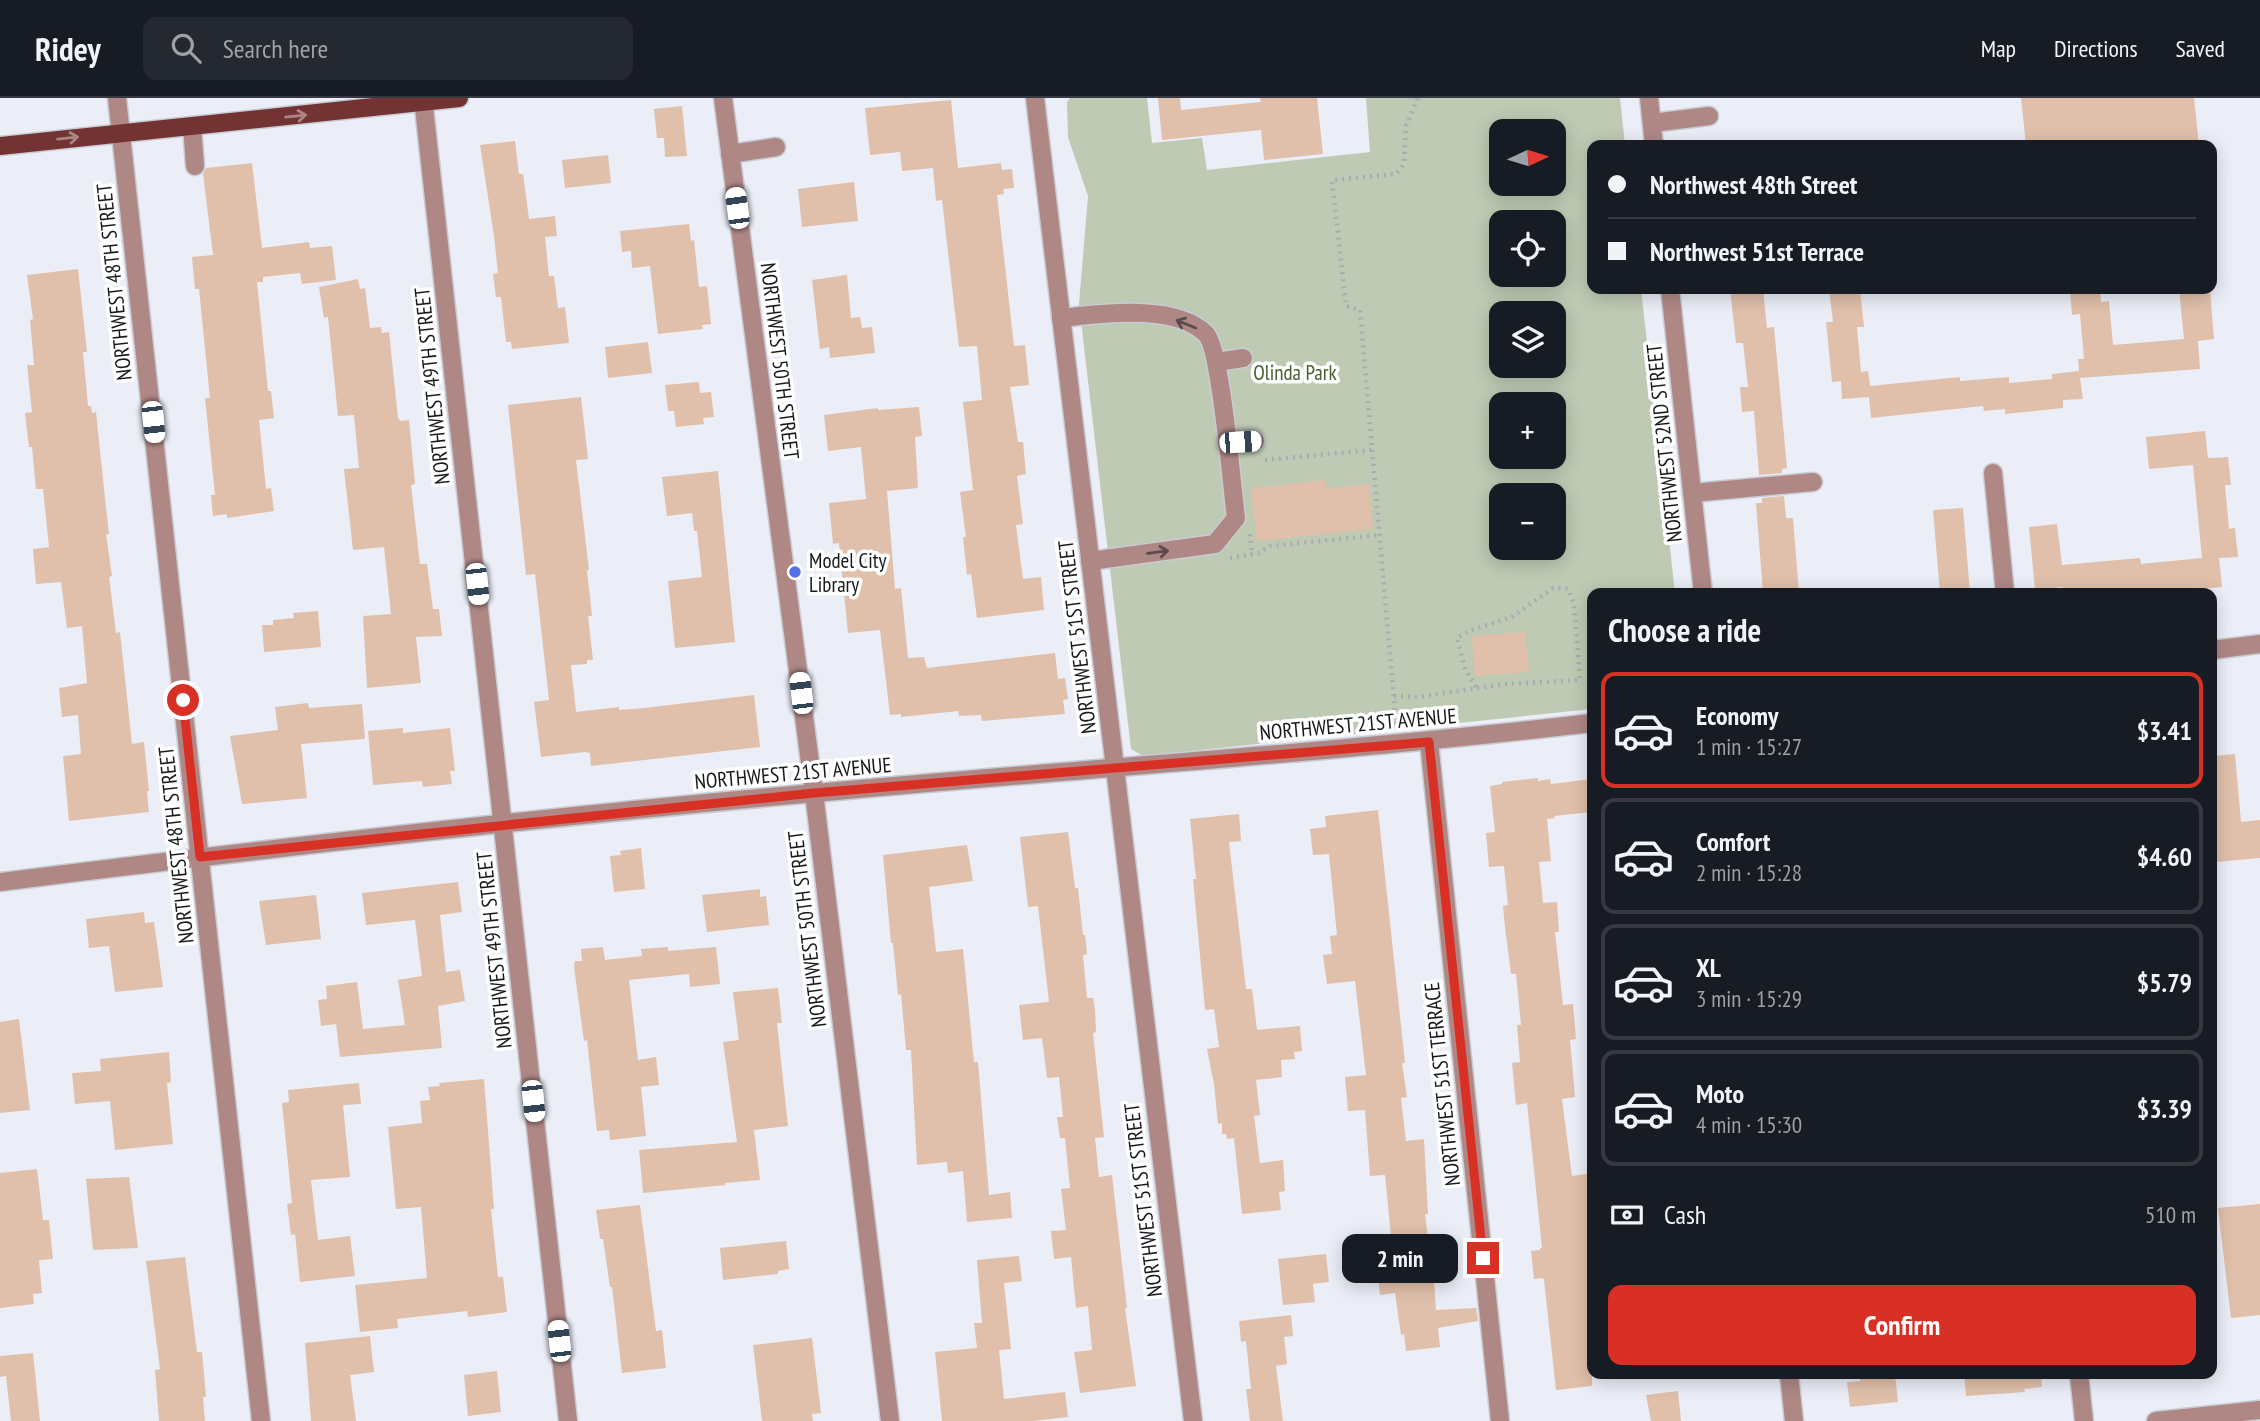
<!DOCTYPE html>
<html lang="en">
<head>
<meta charset="utf-8">
<style>
	body { margin:0; font-family:"PT Sans Narrow",sans-serif; background:#242831; color:#f1f3f6; height:100vh; display:flex; flex-direction:column; font-size:26px; white-space:nowrap }
	* { box-sizing:border-box; margin:0 }
	p { font-size:23px; color:#9ea1a6 }
	.icon { flex:none; width:38px; height:38px; fill:none; stroke:currentColor; stroke-width:2; stroke-linecap:round; stroke-linejoin:round }
	.map { position:relative; flex:1; overflow:hidden }
	.drawer { position:absolute; left:1587px; top:490px; width:630px; height:791px; display:flex; flex-direction:column; background:#171b24; border-radius:14px; box-shadow:0 4px 18px #0003 }
	.drawer>* { flex:none }
	.hud { position:absolute; left:1587px; top:42px; width:630px; height:154px; border-radius:14px; box-shadow:0 4px 18px #0003; display:grid; align-content:center; height:154px; padding:0 21px; background:#171b24 }
	.needle { width:46px; rotate:86deg }
	.controls { position:absolute; left:1489px; top:21px; display:grid; gap:14px }
	.controls a { display:grid; place-items:center; width:77px; height:77px; border-radius:14px; background:#171b24; box-shadow:0 4px 18px #0003; font-size:35px }
	.end { position:absolute; width:32px; height:32px; margin:-16px; border:9px solid #d93025; background:#fff; box-shadow:0 0 0 4px #fff }
	.from { border-radius:50% }
	.bubble { position:absolute; height:49px; border-radius:14px; background:#171b24; box-shadow:0 4px 18px #0003; font-size:23px; font-weight:600; line-height:49px; text-align:center }
	.car { position:absolute; width:21px; height:42px; margin:-21px -10px; border-radius:9px; box-shadow:0 0 5px 2px #0007; background:linear-gradient(#fff 24%,#345 0 40%,#fff 0 76%,#345 0 86%,#fff 0) }
	.hud b { display:flex; align-items:center; gap:24px; height:66px; font-size:26px }
	.hud b+b { border-top:2px solid #363941 }
	.hud i { width:18px; height:18px; background:#f1f3f6 }
	ul { padding:0; list-style:none }
	li { display:flex; align-items:center; gap:21px; height:116px; margin:0 14px 10px; padding:0 7px; border:4px solid #363941; border-radius:14px }
	li div { flex:1 }
	li b { display:block; font-size:26px }
	li em { font-style:normal; font-weight:600 }
	li.current { border-color:#d93025 }
	li>.icon { width:63px; height:63px; stroke-width:1.5 }
	h2 { padding:0 21px; font-size:32px; line-height:84px }
	.pay { display:flex; align-items:center; gap:18px; height:77px; padding:0 21px; font-size:26px }
	.pay p { margin-inline-start:auto }
	.action { display:flex; gap:14px; margin-top:auto; padding:14px 21px }
	.action a { flex:1; height:80px; border-radius:14px; background:#d93025; color:#fff; font-size:28px; font-weight:600; line-height:80px; text-align:center }
	header { display:flex; align-items:center; gap:42px; box-sizing:border-box; height:98px; padding:0 35px; background:#171b24; border-bottom:2px solid #363941 }
	header strong { font-size:33px }
	nav { display:flex; gap:38px; margin-inline-start:auto; font-size:24px }
	.search { width:490px; height:63px; background:#242831; display:flex; align-items:center; gap:18px; box-sizing:border-box; padding:0 24px; border-radius:14px; color:#9ea1a6; font-size:26px }
	.map>svg:first-child { display:block }
	.green { fill:#bfcab4; fill-rule:evenodd }
	.building { fill:#e0c0ab }
	.lines { fill:none; stroke-linecap:round; stroke-linejoin:round }
	.minor-casing { stroke:#c9ccd4; stroke-width:21 }
	.major-casing { stroke:#c9ccd4; stroke-width:21 }
	.path { stroke:#a9abb2; stroke-width:4.5; stroke-dasharray:2 5; stroke-linecap:butt }
	.minor { stroke:#af8886; stroke-width:18 }
	.major { stroke:#743333; stroke-width:18 }
	.oneway { stroke:#ac8585 }
	.oneway2 { stroke:#5c4b4c }
	.route { stroke:#d93025; stroke-width:9 }
	.poi-dot { fill:#5470e6; stroke:#fff; stroke-width:2.5 }
	.labels { text-anchor:middle; dominant-baseline:central; stroke-width:7; stroke-linejoin:round; paint-order:stroke }
	.street-label { font-size:21px; fill:#18191c; stroke:#fff }
	.park-label { font-size:21px; fill:#4a5f2e; stroke:#fff }
	.poi-label { font-size:21px; fill:#18191c; stroke:#fff; text-anchor:start }
</style>
</head>
<body>
<header>
<strong>Ridey</strong>
<div class="search"><svg class="icon" aria-label="search" viewBox="0 0 24 24"><circle cx="10" cy="10" r="6"/><path d="M15 15l6 6"/></svg>Search here</div>
<nav><a>Map</a><a>Directions</a><a>Saved</a></nav>
</header>
<div class="map">
<svg width="2260" height="1323" viewBox="0 0 2260 1323">
	<rect width="100%" height="100%" fill="#ebeef7"/>
	<path class="green" d="M 1070,0 L 1147,0 L 1152,45 L 1202,40 L 1207,72 L 1370,54 L 1366,0 L 1620,0 L 1625,47 L 1592,47 L 1592,191 L 1641,191 L 1675,495 L 1592,495 L 1592,611 L 1143,658 L 1131,651 L 1079,206 L 1088,98 L 1068,39 L 1067,4 ZM 1502,33 L 1554,33 L 1554,86 L 1502,86 ZM 1502,124 L 1554,124 L 1554,177 L 1502,177 ZM 1502,215 L 1554,215 L 1554,268 L 1502,268 ZM 1502,306 L 1554,306 L 1554,359 L 1502,359 ZM 1502,397 L 1554,397 L 1554,450 L 1502,450 Z"/>
	<g class="building">
		<polygon points="1158,0 1180,0 1181,12 1261,4 1260,0 1317,0 1323,56 1264,62 1261,32 1162,42"/>
		<polygon points="2021,0 2194,0 2199,47 2026,47"/>
		<polygon points="951,2 958,70 1001,65 1002,72 1012,71 1014,90 1003,91 1004,96 997,97 1014,248 1025,247 1029,287 1010,289 1018,344 1023,344 1026,376 1017,378 1023,426 1016,427 1023,481 1041,479 1044,512 977,520 971,476 967,477 963,439 966,439 960,394 973,392 963,304 982,302 977,248 959,249 942,102 936,103 933,70 902,73 900,54 870,57 865,10"/>
		<polygon points="682,8 687,58 665,59 664,40 657,40 654,11"/>
		<polygon points="515,43 519,76 523,76 529,121 555,118 557,138 545,139 549,178 554,178 558,210 565,209 569,245 512,251 511,244 506,244 501,199 496,199 493,176 498,175 494,138 480,47"/>
		<polygon points="608,57 611,85 565,90 562,62"/>
		<polygon points="252,65 262,150 309,144 310,150 332,148 336,182 302,186 300,175 263,179 263,184 257,184 268,293 271,293 274,320 259,322 266,391 271,390 274,413 227,420 227,416 213,418 211,397 215,397 205,300 210,300 199,191 195,191 192,159 213,157 203,76 206,70"/>
		<polygon points="854,84 858,123 802,129 798,91"/>
		<polygon points="689,126 691,143 694,142 699,189 707,188 711,226 702,227 703,231 658,236 650,168 632,170 631,153 622,154 620,133"/>
		<polygon points="78,171 87,254 83,254 88,308 91,308 92,315 96,314 105,400 109,436 106,436 112,478 109,479 116,535 120,534 132,646 144,644 149,693 147,693 149,714 69,723 63,658 81,656 78,617 62,619 59,590 87,585 82,528 67,530 61,484 36,486 33,451 49,449 43,391 36,391 32,349 29,349 25,315 32,314 27,267 34,267 30,222 33,221 27,177"/>
		<polygon points="847,177 851,220 860,219 862,230 872,229 875,255 830,260 829,249 820,251 812,182"/>
		<polygon points="358,181 360,191 365,190 370,230 381,229 382,235 389,234 398,320 401,323 409,322 415,386 411,387 420,466 427,466 433,511 439,511 442,538 416,539 421,585 367,590 363,518 391,516 384,449 353,452 344,371 359,370 354,317 338,318 328,219 324,220 319,189"/>
		<polygon points="1730,191 1763,191 1767,230 1774,229 1787,370 1782,371 1782,375 1759,377 1754,313 1742,314 1740,289 1748,289 1743,245 1736,245"/>
		<polygon points="1829,191 1860,191 1864,229 1857,229 1861,274 1868,273 1870,288 1960,279 1960,283 2009,279 2009,285 2052,281 2052,276 2079,273 2078,261 2084,261 2080,216 2072,217 2070,192 2100,191 2101,204 2109,203 2113,247 2184,241 2179,191 2210,191 2214,241 2198,243 2200,271 2080,280 2083,301 2063,302 2063,310 2005,316 2005,311 1984,313 1983,308 1871,320 1869,299 1842,301 1841,283 1832,284 1826,224 1833,224"/>
		<polygon points="648,244 652,275 608,280 605,249"/>
		<polygon points="699,284 700,295 711,294 714,319 703,320 704,326 676,329 674,313 668,313 665,287"/>
		<polygon points="581,299 588,361 576,362 589,472 587,472 592,518 588,518 593,562 587,562 587,566 571,567 576,614 619,609 619,612 644,610 754,597 760,649 591,668 590,655 585,654 541,659 534,604 549,602 535,476 526,477 508,307"/>
		<polygon points="919,309 922,338 915,339 918,390 887,393 895,491 901,490 908,560 924,559 927,570 1055,555 1058,581 1065,580 1068,601 1063,602 1065,616 982,623 981,617 959,618 958,613 901,619 901,616 890,617 880,532 848,535 839,445 833,446 829,405 866,401 861,349 828,353 824,317 878,310 878,312"/>
		<polygon points="2205,333 2208,360 2228,359 2231,387 2225,387 2229,431 2235,430 2238,459 2219,460 2222,489 2156,495 2136,495 2135,491 2063,495 2063,489 2035,492 2029,429 2057,426 2062,467 2140,460 2141,466 2202,460 2193,367 2149,371 2146,339"/>
		<polygon points="718,373 735,544 675,550 668,483 702,479 697,433 694,433 692,415 667,418 662,379"/>
		<polygon points="1325,382 1325,391 1369,386 1373,431 1257,443 1251,390"/>
		<polygon points="1784,398 1786,420 1793,420 1799,495 1763,495 1756,405 1762,405 1762,400"/>
		<polygon points="1963,410 1970,495 1940,495 1933,412"/>
		<polygon points="318,513 321,549 264,554 262,527 273,527 273,522 294,520 293,515"/>
		<polygon points="1525,534 1529,574 1475,578 1472,538"/>
		<polygon points="308,605 309,610 362,606 365,641 301,646 307,700 242,706 230,638 278,632 275,609"/>
		<polygon points="403,630 403,635 450,630 455,673 450,673 452,686 423,689 422,683 373,687 368,633"/>
		<polygon points="2235,656 2241,724 2260,722 2260,760 2216,764 2212,729 2212,658"/>
		<polygon points="1538,680 1538,683 1550,681 1551,686 1592,681 1592,714 1554,718 1555,720 1547,721 1551,763 1539,764 1543,805 1557,804 1559,834 1555,834 1563,907 1573,906 1576,941 1570,942 1575,999 1562,1001 1572,1078 1592,1075 1592,1155 1587,1156 1591,1199 1592,1199 1592,1288 1556,1292 1544,1182 1543,1180 1534,1181 1531,1153 1540,1152 1540,1150 1542,1150 1527,1005 1516,1007 1512,965 1520,964 1517,927 1521,927 1516,876 1511,876 1505,829 1503,808 1508,807 1504,768 1489,769 1486,735 1495,734 1490,688 1502,686 1502,684"/>
		<polygon points="1378,712 1405,965 1402,965 1407,999 1401,1000 1406,1043 1424,1041 1428,1116 1425,1116 1431,1166 1433,1166 1436,1212 1476,1210 1478,1223 1438,1230 1440,1249 1406,1253 1404,1236 1401,1237 1395,1195 1380,1197 1376,1161 1393,1159 1385,1077 1370,1078 1365,1012 1348,1013 1345,979 1366,977 1355,883 1327,886 1323,857 1332,856 1330,838 1337,837 1329,756 1313,757 1310,731 1326,729 1325,718"/>
		<polygon points="1239,716 1241,743 1229,744 1246,891 1252,891 1257,932 1300,928 1302,953 1294,954 1295,961 1281,962 1282,979 1256,982 1260,1017 1254,1018 1260,1065 1283,1062 1285,1093 1279,1094 1281,1112 1242,1116 1234,1040 1227,1041 1226,1036 1222,1036 1222,1025 1218,1026 1214,986 1207,951 1219,949 1214,911 1205,912 1193,781 1196,781 1190,721"/>
		<polygon points="1068,734 1075,790 1078,790 1083,837 1085,837 1087,856 1083,857 1087,900 1093,900 1095,911 1096,934 1093,935 1104,1039 1095,1040 1099,1079 1112,1077 1127,1210 1125,1210 1136,1288 1080,1295 1074,1254 1092,1252 1088,1208 1076,1210 1071,1159 1054,1161 1051,1133 1066,1132 1061,1091 1070,1090 1065,1040 1060,1040 1057,1019 1063,1019 1059,979 1047,980 1042,940 1023,942 1019,907 1049,904 1038,808 1028,809 1020,739"/>
		<polygon points="967,747 973,783 929,789 936,854 963,851 974,964 978,964 989,1097 1010,1094 1012,1120 967,1124 963,1073 948,1075 947,1064 917,1067 911,952 906,952 901,896 898,897 893,845 891,845 883,757"/>
		<polygon points="641,750 645,791 614,794 610,758 621,757 620,753"/>
		<polygon points="458,784 462,814 440,817 446,874 460,872 465,903 438,908 442,950 340,959 336,926 321,928 318,902 327,901 326,888 357,884 363,931 405,927 398,882 422,878 415,822 366,827 362,795"/>
		<polygon points="760,791 760,799 766,798 769,827 707,834 702,797"/>
		<polygon points="316,797 321,841 266,847 259,803"/>
		<polygon points="144,814 145,825 154,824 163,889 115,894 109,848 89,850 86,821"/>
		<polygon points="603,849 605,862 642,858 641,851 668,849 668,853 716,849 720,886 690,889 689,876 629,882 638,962 656,959 659,987 641,989 646,1038 610,1042 609,1032 597,1033 587,942 584,943 574,869 575,863 582,863 581,851"/>
		<polygon points="778,890 782,925 777,925 788,1028 754,1032 760,1082 725,1085 725,1087 643,1095 639,1052 737,1044 723,944 739,942 733,894"/>
		<polygon points="19,921 30,1012 0,1015 0,924"/>
		<polygon points="169,954 171,984 167,985 173,1046 115,1052 110,1003 75,1006 72,975 101,973 100,961"/>
		<polygon points="484,981 494,1111 491,1111 498,1179 503,1179 507,1214 468,1219 467,1213 397,1221 398,1230 360,1234 355,1187 427,1180 421,1109 396,1111 388,1029 422,1025 420,1003 430,1002 428,989 440,988 439,985"/>
		<polygon points="359,985 361,1006 343,1007 350,1079 311,1082 318,1142 350,1138 355,1178 300,1184 295,1136 291,1137 287,1106 292,1105 282,1005 289,1004 288,992"/>
		<polygon points="37,1071 43,1122 49,1122 53,1161 39,1162 42,1195 33,1196 34,1206 0,1210 0,1075"/>
		<polygon points="129,1079 138,1150 93,1152 86,1081"/>
		<polygon points="2260,1106 2260,1217 2231,1220 2218,1110"/>
		<polygon points="640,1107 656,1233 662,1232 666,1270 622,1275 612,1189 610,1189 603,1141 600,1141 596,1112"/>
		<polygon points="786,1143 789,1171 778,1173 778,1176 723,1182 720,1150"/>
		<polygon points="1326,1156 1329,1184 1313,1186 1315,1204 1283,1207 1278,1161"/>
		<polygon points="1019,1158 1022,1183 1004,1185 1011,1251 999,1252 1004,1301 1065,1294 1068,1319 1032,1323 942,1323 935,1254 977,1250 974,1225 982,1225 977,1162"/>
		<polygon points="185,1159 197,1254 202,1254 206,1299 203,1299 205,1323 159,1323 155,1272 160,1271 146,1163"/>
		<polygon points="1291,1217 1293,1238 1284,1239 1287,1266 1276,1268 1283,1323 1250,1323 1246,1291 1251,1291 1246,1243 1241,1244 1239,1223"/>
		<polygon points="370,1238 374,1274 350,1277 356,1323 311,1323 305,1245"/>
		<polygon points="812,1240 821,1315 812,1316 813,1323 762,1323 753,1247"/>
		<polygon points="33,1255 40,1323 11,1323 6,1278 0,1279 0,1258"/>
		<polygon points="497,1273 501,1314 468,1318 464,1277"/>
		<polygon points="1860,1276 1895,1276 1898,1304 1850,1309 1847,1284 1860,1283"/>
		<polygon points="1964,1276 2041,1276 2042,1289 2024,1291 2025,1294 1966,1298"/>
		<polygon points="1678,1293 1681,1323 1651,1323 1646,1297"/>
	</g>
	<g class="lines">
		<defs>
			<g id="minor">
				<polyline points="117,0 261,1323"/>
				<polyline points="423,0 568,1323"/>
				<polyline points="723,0 814,695 890,1323"/>
				<polyline points="1035,0 1193,1323"/>
				<polyline points="1649,0 1654,47"/>
				<polyline points="1652,25 1709,18"/>
				<polyline points="192,28 195,68"/>
				<polyline points="730,56 776,49"/>
				<polyline points="1670,191 1703,495"/>
				<path d="M 1061,220 C 1101,216 1175,205 1206,236 C 1221,251 1232,391 1236,420 L 1215,446 L 1090,463"/>
				<polyline points="1217,264 1243,260"/>
				<polyline points="1227,345 1255,343"/>
				<polyline points="1993,375 2005,495"/>
				<polyline points="1692,395 1813,384"/>
				<polyline points="2212,552 2260,546"/>
				<polyline points="1429,644 1500,1323"/>
				<path d="M 0,784 C 271,750 543,719 815,695 C 1075,671 1334,655 1592,625"/>
				<polyline points="1789,1276 1794,1323"/>
				<polyline points="2079,1276 2084,1323"/>
				<polyline points="2156,1323 2260,1312"/>
			</g>
			<polyline id="major" points="0,48 459,0"/>
		</defs>
		<use href="#minor" class="minor-casing"/>
		<use href="#major" class="major-casing"/>
		<g class="path">
			<polyline points="1265,362 1372,352"/>
			<polyline points="1250,436 1252,457"/>
			<polyline points="1230,460 1259,455 1270,448 1380,437"/>
			<polyline points="1394,598 1418,599 1505,586 1580,582 1574,506 1568,491 1553,490 1512,519 1471,532 1457,540 1465,571 1476,589"/>
			<polyline points="1396,626 1360,212 1346,208 1332,82 1396,76 1404,66 1406,28 1418,0"/>
		</g>
		<use href="#minor" class="minor"/>
		<use href="#major" class="major"/>
	</g>
	<defs><path id="oneway-shaft" d="M-6 0H5M1.5-3L5.5 0L1.5 3" fill="none" stroke-width="1.6" stroke-linecap="round" stroke-linejoin="round" transform="scale(1.75)"/></defs>
	<g class="oneway">
		<use href="#oneway-shaft" transform="translate(296 18) rotate(-6)"/>
		<use href="#oneway-shaft" transform="translate(68 40) rotate(-6)"/>
	</g>
	<g class="oneway2">
		<use href="#oneway-shaft" transform="translate(1186 226) rotate(-158)"/>
		<use href="#oneway-shaft" transform="translate(1158 454) rotate(-7)"/>
	</g>
	<g class="lines">
		<polyline class="route" points="183,602 200,759 814,695 1429,644 1483,1160"/>
	</g>
	<circle class="poi-dot" cx="795" cy="474" r="7"/>
	<g class="labels">
		<g class="street-label">
			<text transform="translate(114 184) rotate(-96)">NORTHWEST 48TH STREET</text>
			<text transform="translate(780 263) rotate(83)">NORTHWEST 50TH STREET</text>
			<text transform="translate(432 288) rotate(-96)">NORTHWEST 49TH STREET</text>
			<text transform="translate(1664 345) rotate(-96)">NORTHWEST 52ND STREET</text>
			<text transform="translate(1077 539) rotate(-97)">NORTHWEST 51ST STREET</text>
			<text transform="translate(1358 626) rotate(-5)">NORTHWEST 21ST AVENUE</text>
			<text transform="translate(793 675) rotate(-5)">NORTHWEST 21ST AVENUE</text>
			<text transform="translate(176 747) rotate(-96)">NORTHWEST 48TH STREET</text>
			<text transform="translate(807 831) rotate(-97)">NORTHWEST 50TH STREET</text>
			<text transform="translate(494 852) rotate(-96)">NORTHWEST 49TH STREET</text>
			<text transform="translate(1442 986) rotate(-96)">NORTHWEST 51ST TERRACE</text>
			<text transform="translate(1143 1102) rotate(-97)">NORTHWEST 51ST STREET</text>
		</g>
		<g class="park-label">
			<text x="1295" y="274">Olinda Park</text>
		</g>
		<g class="poi-label">
			<text x="809" y="462">Model City<tspan x="809" dy="24">Library</tspan></text>
		</g>
	</g>
</svg>
<div class="controls">
<a><svg class="needle" viewBox="-14 -14 28 28"><path d="M0-13l5 13h-10z" fill="#e53935"/><path d="M0 13l5-13h-10z" fill="#9ea1a6"/></svg></a>
<a><svg class="icon" aria-label="locate" viewBox="0 0 24 24"><circle cx="12" cy="12" r="6"/><path d="M12 2v4M12 18v4M2 12h4M18 12h4"/></svg></a>
<a><svg class="icon" aria-label="layers" viewBox="0 0 24 24"><path d="M12 4l9 5-9 5-9-5zM3 14l9 5 9-5"/></svg></a>
<a>+</a>
<a>−</a>
</div>
<i class="end from" style="left:183px;top:602px"></i>
<i class="end" style="left:1483px;top:1160px"></i>
<div class="bubble" style="left:1342px;top:1136px;width:116px">2 min</div>
<i class="car" style="left:737px;top:110px;rotate:352deg"></i>
<i class="car" style="left:153px;top:324px;rotate:174deg"></i>
<i class="car" style="left:1240px;top:344px;rotate:86deg"></i>
<i class="car" style="left:477px;top:486px;rotate:174deg"></i>
<i class="car" style="left:801px;top:595px;rotate:353deg"></i>
<i class="car" style="left:533px;top:1003px;rotate:174deg"></i>
<i class="car" style="left:559px;top:1243px;rotate:354deg"></i>
<div class="hud">
<b><i class="from"></i>Northwest 48th Street</b>
<b><i></i>Northwest 51st Terrace</b>
</div>
<section class="drawer">
<h2>Choose a ride</h2>
<ul>
<li class="current"><svg class="icon" aria-label="car" viewBox="0 0 24 24"><path d="M5 17H2v-5l4-1 3-4h7l3 4 3 1v5h-3M9 17h6M6 11h13"/><circle cx="7" cy="17" r="2"/><circle cx="17" cy="17" r="2"/></svg><div><b>Economy</b><p>1 min · 15:27</p></div><em>$3.41</em></li>
<li><svg class="icon" aria-label="car" viewBox="0 0 24 24"><path d="M5 17H2v-5l4-1 3-4h7l3 4 3 1v5h-3M9 17h6M6 11h13"/><circle cx="7" cy="17" r="2"/><circle cx="17" cy="17" r="2"/></svg><div><b>Comfort</b><p>2 min · 15:28</p></div><em>$4.60</em></li>
<li><svg class="icon" aria-label="car" viewBox="0 0 24 24"><path d="M5 17H2v-5l4-1 3-4h7l3 4 3 1v5h-3M9 17h6M6 11h13"/><circle cx="7" cy="17" r="2"/><circle cx="17" cy="17" r="2"/></svg><div><b>XL</b><p>3 min · 15:29</p></div><em>$5.79</em></li>
<li><svg class="icon" aria-label="car" viewBox="0 0 24 24"><path d="M5 17H2v-5l4-1 3-4h7l3 4 3 1v5h-3M9 17h6M6 11h13"/><circle cx="7" cy="17" r="2"/><circle cx="17" cy="17" r="2"/></svg><div><b>Moto</b><p>4 min · 15:30</p></div><em>$3.39</em></li>
</ul>
<div class="pay"><svg class="icon" aria-label="cash" viewBox="0 0 24 24"><path d="M3 7h18v10H3z"/><circle cx="12" cy="12" r="2"/></svg>Cash<p>510 m</p></div>
<div class="action"><a>Confirm</a></div>
</section>
</div>
</body>
</html>
